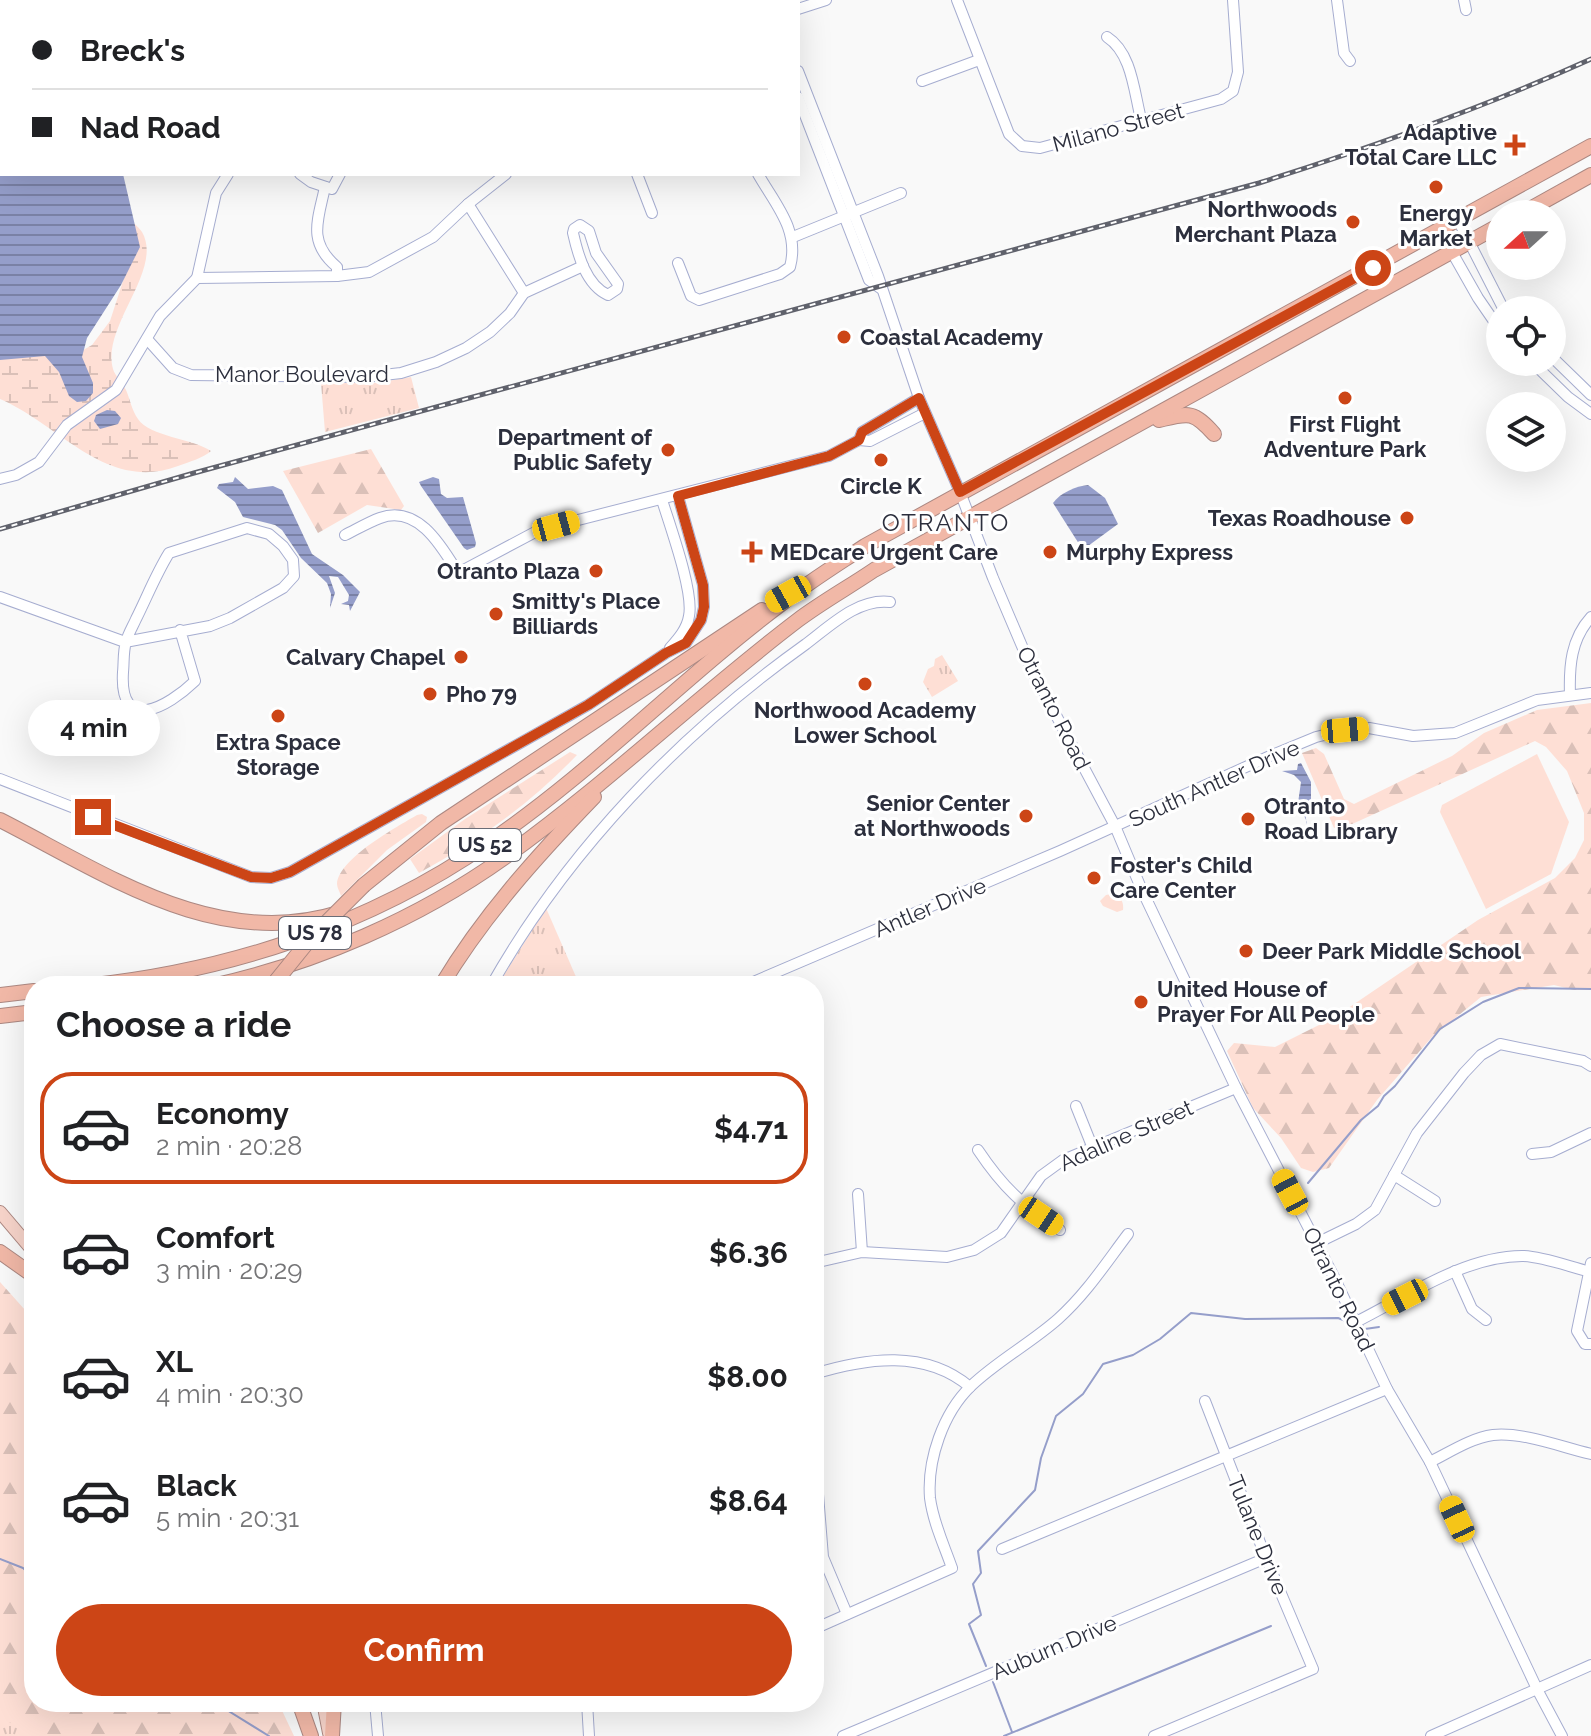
<!DOCTYPE html>
<html lang="en">
<head>
<meta charset="utf-8">
<style>
	body { margin:0; font-family:Raleway,sans-serif; background:#f2f2f2; color:#202124; height:100vh; display:flex; flex-direction:column; font-size:30px; white-space:nowrap }
	* { box-sizing:border-box; margin:0 }
	p { font-size:26px; color:#757577 }
	.icon { flex:none; width:44px; height:44px; fill:none; stroke:currentColor; stroke-width:2; stroke-linecap:round; stroke-linejoin:round }
	.map { position:relative; flex:1; overflow:hidden }
	.sheet { position:absolute; left:24px; top:976px; width:800px; height:736px; display:flex; flex-direction:column; background:#fff; border-radius:32px; box-shadow:0 8px 32px #0002 }
	.sheet>* { flex:none }
	.guide { position:absolute; left:0px; top:0px; width:800px; height:176px; box-shadow:0 8px 32px #0002; display:grid; align-content:center; height:176px; padding:0 32px; background:#fff }
	.needle { width:52px; rotate:249deg }
	.tools { position:absolute; left:1486px; top:200px; display:grid; gap:16px }
	.tools a { display:grid; place-items:center; width:80px; height:80px; border-radius:50%; background:#fff; box-shadow:0 8px 32px #0002; font-size:40px }
	.end { position:absolute; width:36px; height:36px; margin:-18px; border:10px solid #cc4516; background:#fff; box-shadow:0 0 0 4px #fff }
	.from { border-radius:50% }
	.bubble { position:absolute; height:56px; border-radius:28px; background:#fff; box-shadow:0 8px 32px #0002; font-size:26px; font-weight:700; line-height:56px; text-align:center }
	.car { position:absolute; width:24px; height:48px; margin:-24px -12px; border-radius:10px; box-shadow:0 0 6px 2px #0007; background:linear-gradient(#f5c518 24%,#345 0 40%,#f5c518 0 76%,#345 0 86%,#f5c518 0) }
	.guide b { display:flex; align-items:center; gap:28px; height:76px; font-size:30px }
	.guide b+b { border-top:2px solid #e0e0e0 }
	.guide i { width:20px; height:20px; background:#202124 }
	ul { padding:0; list-style:none }
	li { display:flex; align-items:center; gap:24px; height:112px; margin:0 16px 12px; padding:0 16px; border:4px solid transparent; border-radius:32px }
	li div { flex:1 }
	li b { display:block; font-size:30px }
	li em { font-style:normal; font-weight:700 }
	li.selected { border-color:#cc4516 }
	li>.icon { width:72px; height:72px; stroke-width:1.5 }
	h2 { padding:0 32px; font-size:36px; line-height:96px }
	.action { display:flex; gap:16px; margin-top:auto; padding:16px 32px }
	.action a { flex:1; height:92px; border-radius:48px; background:#cc4516; color:#fff; font-size:32px; font-weight:700; line-height:92px; text-align:center }
	.map>svg:first-child { display:block }
	.green { fill:#fedfd5 }
	.forest { fill:url(#forest-firs) }
	.wetland { fill:url(#wetland-marsh) }
	.park { fill:url(#park-tufts) }
	.water { fill:url(#water-rules) }
	.lines { fill:none; stroke-linecap:round; stroke-linejoin:round }
	.stream { stroke:#959eca; stroke-width:2 }
	.minor-casing { stroke:#a6add0; stroke-width:12 }
	.major-casing { stroke:#ac8882; stroke-width:14 }
	.highway-casing { stroke:#ac8882; stroke-width:16 }
	.minor { stroke:#fff; stroke-width:10 }
	.major { stroke:#f7d4ca; stroke-width:12 }
	.highway { stroke:#f1b8a7; stroke-width:14 }
	.rail-casing { stroke:#60626c; stroke-width:5 }
	.rail { stroke:#fff; stroke-width:2; stroke-dasharray:6; stroke-linecap:butt }
	.highway-bridge-casing { stroke:#ac8882; stroke-width:16; stroke-linecap:butt }
	.highway-bridge { stroke:#f1b8a7; stroke-width:14 }
	.route { stroke:#cc4516; stroke-width:10 }
	.poi-dot { fill:#cc4516; stroke:#fff; stroke-width:3 }
	.labels { text-anchor:middle; dominant-baseline:central; stroke-width:6; stroke-linejoin:round; paint-order:stroke }
	.shield { fill:#fff; stroke:#6b6d77; stroke-width:2 }
	.shield-label { font-size:20px; font-weight:bold; fill:#2c2f3d }
	.street-label { font-size:22px; fill:#2c2f3d; stroke:#fff }
	.poi-label { font-size:22px; font-weight:bold; fill:#2c2f3d; stroke:#fff; text-anchor:start }
	.neighbourhood-label { font-size:24px; letter-spacing:2px; fill:#2c2f3d; stroke:#fff }
</style>
</head>
<body>
<div class="map">
<svg width="1591" height="1736" viewBox="0 0 1591 1736">
	<defs>
		<pattern id="forest-firs" width="22" height="20" patternUnits="userSpaceOnUse" patternTransform="scale(2)"><rect width="22" height="20" fill="#fedfd5"/><path d="M5 1l3.5 6h-7zM16 11l3.5 6h-7z" fill="#dac0b8"/></pattern>
		<pattern id="wetland-marsh" width="20" height="14" patternUnits="userSpaceOnUse" patternTransform="scale(2)"><rect width="20" height="14" fill="#fedfd5"/><path d="M1 5h8M5 5V1M11 12h8M15 12V8" fill="none" stroke="#dac0b8"/></pattern>
		<pattern id="park-tufts" width="24" height="20" patternUnits="userSpaceOnUse" patternTransform="scale(2)"><rect width="24" height="20" fill="#fedfd5"/><path d="M3 7l-1-3M5 7V3M7 7l1-3M15 17l-1-3M17 17v-4M19 17l1-3" fill="none" stroke="#dac0b8"/></pattern>
		<pattern id="water-rules" width="6" height="5" patternUnits="userSpaceOnUse" patternTransform="scale(2)"><rect width="6" height="5" fill="#959eca"/><path d="M0 2.5h6" fill="none" stroke="#7a81a5"/></pattern>
	</defs>
	<rect width="100%" height="100%" fill="#f9f9f9"/>
	<polygon class="green" points="1537,754 1569,822 1551,874 1486,909 1440,812 1442,805"/>
	<g class="forest">
		<polygon points="371,449 404,506 401,510 367,505 318,533 283,471"/>
		<polygon points="1591,703 1591,990 1574,990 1554,985 1481,997 1432,1037 1377,1100 1329,1168 1313,1172 1301,1168 1281,1138 1253,1108 1227,1051 1234,1043 1275,1047 1335,1017 1478,920 1555,878 1575,858 1584,840 1584,813 1567,771 1546,747 1535,741 1350,825 1334,828 1302,753 1316,748 1324,754 1344,799 1354,804 1452,756 1484,733 1537,710"/>
		<path d="M 570,752 L 577,755 C 530,804 478,841 419,873 L 410,859 L 465,819 Z"/>
		<path d="M 422,814 L 427,817 L 426,822 L 387,850 L 341,896 C 340,892 337,888 337,884 C 339,858 397,827 417,815 Z"/>
		<polygon points="0,1282 34,1320 34,1702 278,1702 294,1736 0,1736"/>
	</g>
	<path class="wetland" d="M 124,215 C 130,220 138,226 142,232 C 164,270 101,326 113,369 C 115,376 123,383 126,390 C 130,399 132,411 138,419 C 150,437 192,438 211,451 C 203,458 189,462 178,466 C 107,493 59,424 0,399 L 0,354 L 78,353 L 92,345 L 110,321 L 124,278 Z"/>
	<g class="park">
		<polygon points="411,377 419,408 325,432 321,383 376,383"/>
		<polygon points="942,655 958,681 932,697 923,682 928,669 934,666 935,659"/>
		<polygon points="61,727 73,732 64,749 54,745"/>
		<path d="M 1116,893 C 1121,896 1124,904 1123,910 L 1117,912 L 1103,906 L 1100,901 L 1106,895 Z"/>
		<polygon points="546,908 580,986 497,986"/>
		<polygon points="0,1718 38,1736 0,1736"/>
	</g>
	<g class="water">
		<polygon points="0,0 374,0 2,2 2,174 123,174 140,247 121,285 87,338 82,357 93,383 93,393 86,401 77,402 69,396 59,372 45,356 0,360"/>
		<polygon points="107,410 115,411 121,418 118,424 100,429 94,421 96,415"/>
		<polygon points="235,477 248,489 273,486 282,490 312,554 343,575 360,592 350,611 349,605 341,604 348,601 349,595 338,577 329,576 335,593 330,608 331,594 327,583 301,558 282,530 275,525 243,517 235,502 217,488 219,484 233,482"/>
		<polygon points="433,477 439,479 441,494 447,498 463,497 476,543 475,547 467,550 464,548 421,486 419,482"/>
		<path d="M 1088,485 L 1105,498 L 1118,524 L 1088,546 L 1081,547 L 1053,503 C 1060,493 1076,486 1088,485 Z"/>
		<polygon points="1301,763 1311,782 1311,808 1305,812 1309,839 1306,840 1307,822 1298,803 1301,782 1294,775 1282,771 1297,770 1298,764"/>
	</g>
	<g class="lines">
		<g class="stream">
			<polyline points="1308,1183 1361,1120 1378,1106 1384,1096 1395,1086 1440,1029 1483,1002 1519,988 1591,989"/>
			<polyline points="1365,1329 1379,1327"/>
			<polyline points="0,1559 23,1568 34,1578"/>
			<polyline points="986,1666 969,1624 981,1615 973,1584 981,1573 978,1551 1035,1490 1041,1458 1056,1416 1083,1394 1103,1364 1133,1355 1160,1339 1191,1313 1245,1319 1338,1318 1351,1323"/>
			<polyline points="993,1682 1012,1732"/>
			<polyline points="214,1702 269,1736"/>
			<polyline points="1004,1736 1271,1626"/>
		</g>
		<defs>
			<g id="minor">
				<polyline points="630,0 631,2"/>
				<polyline points="957,0 1009,134 1022,146 1040,148 1221,99 1233,91 1238,72 1233,0"/>
				<polyline points="1337,0 1344,53 1350,61"/>
				<polyline points="1464,0 1466,10"/>
				<polyline points="483,2 485,0"/>
				<polyline points="798,9 826,0"/>
				<path d="M 1107,37 C 1132,53 1134,92 1141,119"/>
				<polyline points="798,71 878,276 919,398 960,492 993,578 1033,672 1115,826 1141,888 1236,1088 1334,1277 1387,1389 1430,1462 1538,1691 1562,1736"/>
				<polyline points="922,81 979,60"/>
				<polyline points="798,97 869,280 880,288"/>
				<polyline points="300,174 311,182 332,189 340,174"/>
				<polyline points="637,174 652,213"/>
				<path d="M 325,187 C 318,220 307,242 337,267 L 337,276"/>
				<polyline points="468,204 524,293"/>
				<polyline points="1458,220 1504,310"/>
				<path d="M 580,225 L 589,231 L 596,253 L 618,284 L 617,289 L 608,295 C 586,285 578,255 573,233 L 574,229 Z"/>
				<polyline points="1440,231 1478,298 1500,330"/>
				<polyline points="793,237 901,193"/>
				<path d="M 678,263 L 691,296 L 699,300 L 780,274 L 790,267 C 800,230 775,204 758,174"/>
				<polyline points="197,278 216,193 228,174"/>
				<polyline points="147,339 173,368 191,375 366,377 401,373 436,362 466,348 490,332 510,313 524,293 583,266"/>
				<polyline points="1552,357 1591,395"/>
				<polyline points="1532,362 1568,397 1591,414"/>
				<polyline points="859,440 870,441 925,413"/>
				<polyline points="0,479 16,475 39,462 67,425 116,390 160,316 197,278 337,276 369,272 433,237 468,204 506,174"/>
				<path d="M 662,500 C 670,526 694,592 689,616 C 687,629 678,639 670,648"/>
				<path d="M 345,535 C 357,529 369,522 380,518 C 418,504 442,547 458,573 L 539,530 L 829,456 L 859,440 L 862,432 L 919,398"/>
				<path d="M 0,597 L 125,642 L 210,626 L 230,618 L 283,588 L 294,576 L 293,560 L 283,546 L 269,534 L 247,528 L 169,553 C 156,574 147,597 136,619 C 133,626 128,634 126,642 C 123,651 124,663 123,672 C 119,735 168,707 195,681 L 180,630"/>
				<path d="M 1570,695 C 1569,666 1571,639 1591,617"/>
				<polyline points="0,779 251,877 271,878 290,872 588,705 666,653 686,643 701,620 704,607 703,585 678,496"/>
				<path d="M 491,986 C 567,851 680,734 806,644 C 830,626 858,598 890,602"/>
				<polyline points="744,986 1060,851 1270,756 1316,737 1345,730 1369,728 1413,736 1455,733 1537,700 1591,693"/>
				<polyline points="1076,1106 1092,1146"/>
				<path d="M 978,1150 C 1004,1189 1022,1204 1060,1230"/>
				<polyline points="1532,1154 1551,1152 1591,1133"/>
				<polyline points="1394,1175 1435,1201"/>
				<polyline points="858,1194 862,1252"/>
				<polyline points="1317,1243 1356,1224 1375,1210 1417,1133 1464,1073 1481,1055 1500,1044 1583,1061 1591,1066"/>
				<polyline points="814,1263 862,1252 947,1257 974,1250 1001,1233 1041,1176 1063,1160 1236,1088"/>
				<polyline points="1591,1263 1577,1331 1585,1344 1591,1344"/>
				<polyline points="1455,1271 1472,1309 1486,1320"/>
				<path d="M 1356,1322 C 1406,1297 1466,1255 1524,1256 C 1545,1257 1570,1267 1591,1272"/>
				<path d="M 814,1374 C 866,1358 925,1349 970,1387"/>
				<polyline points="814,1444 823,1557 847,1614"/>
				<path d="M 1430,1462 C 1450,1452 1471,1438 1493,1435 C 1524,1432 1561,1447 1591,1454"/>
				<polyline points="1002,1549 1387,1389"/>
				<path d="M 814,1629 L 952,1568 C 944,1545 933,1522 930,1498 C 927,1460 943,1413 971,1386 C 997,1361 1031,1343 1058,1319 C 1086,1294 1106,1263 1128,1234"/>
				<polyline points="375,1702 378,1736"/>
				<polyline points="587,1702 589,1736"/>
				<polyline points="843,1736 1266,1558"/>
				<polyline points="1154,1736 1313,1669 1266,1558 1205,1401"/>
				<polyline points="1431,1736 1591,1665"/>
			</g>
			<g id="major">
				<polyline points="0,1212 34,1252"/>
				<polyline points="323,1702 329,1733"/>
			</g>
			<g id="highway">
				<polyline points="1521,214 1591,175"/>
				<path d="M 1159,420 C 1188,413 1193,410 1214,434"/>
				<path d="M 0,820 C 106,874 216,951 339,913"/>
				<polyline points="364,885 441,823 762,610"/>
				<path d="M 86,986 C 230,971 369,925 488,843 C 594,771 683,677 785,601 C 810,581 838,564 865,546 L 1591,146"/>
				<path d="M 212,986 C 316,963 418,919 505,857 C 607,784 698,696 798,620 C 822,602 849,587 874,570 L 1500,225"/>
				<path d="M 441,986 C 483,916 537,856 594,797"/>
				<polyline points="0,995 34,991"/>
				<polyline points="0,1016 34,1012"/>
				<polyline points="0,1252 34,1276"/>
				<polyline points="299,1702 311,1736"/>
				<polyline points="332,1736 334,1702"/>
			</g>
		</defs>
		<use href="#minor" class="minor-casing"/>
		<use href="#major" class="major-casing"/>
		<use href="#highway" class="highway-casing"/>
		<use href="#minor" class="minor"/>
		<use href="#major" class="major"/>
		<use href="#highway" class="highway"/>
		<defs>
			<path id="rail" d="M 0,529 L 194,473 L 1259,183 C 1372,147 1483,108 1591,59"/>
		</defs>
		<use href="#rail" class="rail-casing"/>
		<use href="#rail" class="rail"/>
		<defs>
			<polyline id="highway-bridge" points="272,986 310,939 364,885"/>
		</defs>
		<use href="#highway-bridge" class="highway-bridge-casing"/>
		<use href="#highway-bridge" class="highway-bridge"/>
	</g>
	<g class="lines">
		<polyline class="route" points="93,817 251,877 271,878 290,872 588,705 666,653 686,643 701,620 704,607 703,585 678,496 829,456 859,440 862,432 919,398 960,492 1373,268"/>
	</g>
	<g class="poi-dot">
		<path d="M1511 133h8v8h8v8h-8v8h-8v-8h-8v-8h8z"/>
		<circle cx="1436" cy="187" r="8"/>
		<circle cx="1353" cy="222" r="8"/>
		<circle cx="844" cy="337" r="8"/>
		<circle cx="1345" cy="398" r="8"/>
		<circle cx="668" cy="450" r="8"/>
		<circle cx="881" cy="460" r="8"/>
		<circle cx="1407" cy="518" r="8"/>
		<path d="M748 540h8v8h8v8h-8v8h-8v-8h-8v-8h8z"/>
		<circle cx="1050" cy="552" r="8"/>
		<circle cx="596" cy="571" r="8"/>
		<circle cx="496" cy="614" r="8"/>
		<circle cx="461" cy="657" r="8"/>
		<circle cx="865" cy="684" r="8"/>
		<circle cx="430" cy="694" r="8"/>
		<circle cx="278" cy="716" r="8"/>
		<circle cx="1026" cy="816" r="8"/>
		<circle cx="1248" cy="819" r="8"/>
		<circle cx="1094" cy="878" r="8"/>
		<circle cx="1246" cy="951" r="8"/>
		<circle cx="1141" cy="1002" r="8"/>
	</g>
	<g class="labels">
		<g class="shield">
			<rect x="449" y="829" width="72" height="32" rx="6"/>
			<rect x="279" y="917" width="72" height="32" rx="6"/>
		</g>
		<g class="shield-label">
			<text x="485" y="845">US 52</text>
			<text x="315" y="933">US 78</text>
		</g>
		<g class="street-label">
			<text transform="translate(1118 127) rotate(-15)">Milano Street</text>
			<text x="302" y="374">Manor Boulevard</text>
			<text transform="translate(1054 708) rotate(63)">Otranto Road</text>
			<text transform="translate(1214 783) rotate(-24)">South Antler Drive</text>
			<text transform="translate(930 907) rotate(-23)">Antler Drive</text>
			<text transform="translate(1126 1135) rotate(-24)">Adaline Street</text>
			<text transform="translate(1339 1289) rotate(64)">Otranto Road</text>
			<text transform="translate(1258 1535) rotate(68)">Tulane Drive</text>
			<text transform="translate(1054 1647) rotate(-23)">Auburn Drive</text>
		</g>
		<g class="poi-label">
			<text x="1497" y="132" text-anchor="end">Adaptive<tspan x="1497" dy="25">Total Care LLC</tspan></text>
			<text x="1337" y="209" text-anchor="end">Northwoods<tspan x="1337" dy="25">Merchant Plaza</tspan></text>
			<text x="1436" y="213" text-anchor="middle">Energy<tspan x="1436" dy="25">Market</tspan></text>
			<text x="860" y="337">Coastal Academy</text>
			<text x="1345" y="424" text-anchor="middle">First Flight<tspan x="1345" dy="25">Adventure Park</tspan></text>
			<text x="652" y="437" text-anchor="end">Department of<tspan x="652" dy="25">Public Safety</tspan></text>
			<text x="881" y="486" text-anchor="middle">Circle K</text>
			<text x="1391" y="518" text-anchor="end">Texas Roadhouse</text>
			<text x="770" y="552">MEDcare Urgent Care</text>
			<text x="1066" y="552">Murphy Express</text>
			<text x="580" y="571" text-anchor="end">Otranto Plaza</text>
			<text x="512" y="601">Smitty's Place<tspan x="512" dy="25">Billiards</tspan></text>
			<text x="445" y="657" text-anchor="end">Calvary Chapel</text>
			<text x="446" y="694">Pho 79</text>
			<text x="865" y="710" text-anchor="middle">Northwood Academy<tspan x="865" dy="25">Lower School</tspan></text>
			<text x="278" y="742" text-anchor="middle">Extra Space<tspan x="278" dy="25">Storage</tspan></text>
			<text x="1010" y="803" text-anchor="end">Senior Center<tspan x="1010" dy="25">at Northwoods</tspan></text>
			<text x="1264" y="806">Otranto<tspan x="1264" dy="25">Road Library</tspan></text>
			<text x="1110" y="865">Foster's Child<tspan x="1110" dy="25">Care Center</tspan></text>
			<text x="1262" y="951">Deer Park Middle School</text>
			<text x="1157" y="989">United House of<tspan x="1157" dy="25">Prayer For All People</tspan></text>
		</g>
		<g class="neighbourhood-label">
			<text x="946" y="522">OTRANTO</text>
		</g>
	</g>
</svg>
<div class="tools">
<a><svg class="needle" viewBox="-14 -14 28 28"><path d="M0-13l5 13h-10z" fill="#e53935"/><path d="M0 13l5-13h-10z" fill="#757577"/></svg></a>
<a><svg class="icon" aria-label="locate" viewBox="0 0 24 24"><circle cx="12" cy="12" r="6"/><path d="M12 2v4M12 18v4M2 12h4M18 12h4"/></svg></a>
<a><svg class="icon" aria-label="layers" viewBox="0 0 24 24"><path d="M12 4l9 5-9 5-9-5zM3 14l9 5 9-5"/></svg></a>
</div>
<i class="end from" style="left:1373px;top:268px"></i>
<i class="end" style="left:93px;top:817px"></i>
<div class="bubble" style="left:28px;top:700px;width:132px">4 min</div>
<i class="car" style="left:556px;top:526px;rotate:75deg"></i>
<i class="car" style="left:788px;top:594px;rotate:241deg"></i>
<i class="car" style="left:1345px;top:730px;rotate:85deg"></i>
<i class="car" style="left:1290px;top:1192px;rotate:332deg"></i>
<i class="car" style="left:1041px;top:1216px;rotate:124deg"></i>
<i class="car" style="left:1405px;top:1297px;rotate:243deg"></i>
<i class="car" style="left:1457px;top:1519px;rotate:335deg"></i>
<div class="guide">
<b><i class="from"></i>Breck's</b>
<b><i></i>Nad Road</b>
</div>
<section class="sheet">
<h2>Choose a ride</h2>
<ul>
<li class="selected"><svg class="icon" aria-label="car" viewBox="0 0 24 24"><path d="M5 17H2v-5l4-1 3-4h7l3 4 3 1v5h-3M9 17h6M6 11h13"/><circle cx="7" cy="17" r="2"/><circle cx="17" cy="17" r="2"/></svg><div><b>Economy</b><p>2 min · 20:28</p></div><em>$4.71</em></li>
<li><svg class="icon" aria-label="car" viewBox="0 0 24 24"><path d="M5 17H2v-5l4-1 3-4h7l3 4 3 1v5h-3M9 17h6M6 11h13"/><circle cx="7" cy="17" r="2"/><circle cx="17" cy="17" r="2"/></svg><div><b>Comfort</b><p>3 min · 20:29</p></div><em>$6.36</em></li>
<li><svg class="icon" aria-label="car" viewBox="0 0 24 24"><path d="M5 17H2v-5l4-1 3-4h7l3 4 3 1v5h-3M9 17h6M6 11h13"/><circle cx="7" cy="17" r="2"/><circle cx="17" cy="17" r="2"/></svg><div><b>XL</b><p>4 min · 20:30</p></div><em>$8.00</em></li>
<li><svg class="icon" aria-label="car" viewBox="0 0 24 24"><path d="M5 17H2v-5l4-1 3-4h7l3 4 3 1v5h-3M9 17h6M6 11h13"/><circle cx="7" cy="17" r="2"/><circle cx="17" cy="17" r="2"/></svg><div><b>Black</b><p>5 min · 20:31</p></div><em>$8.64</em></li>
</ul>
<div class="action"><a>Confirm</a></div>
</section>
</div>
</body>
</html>
